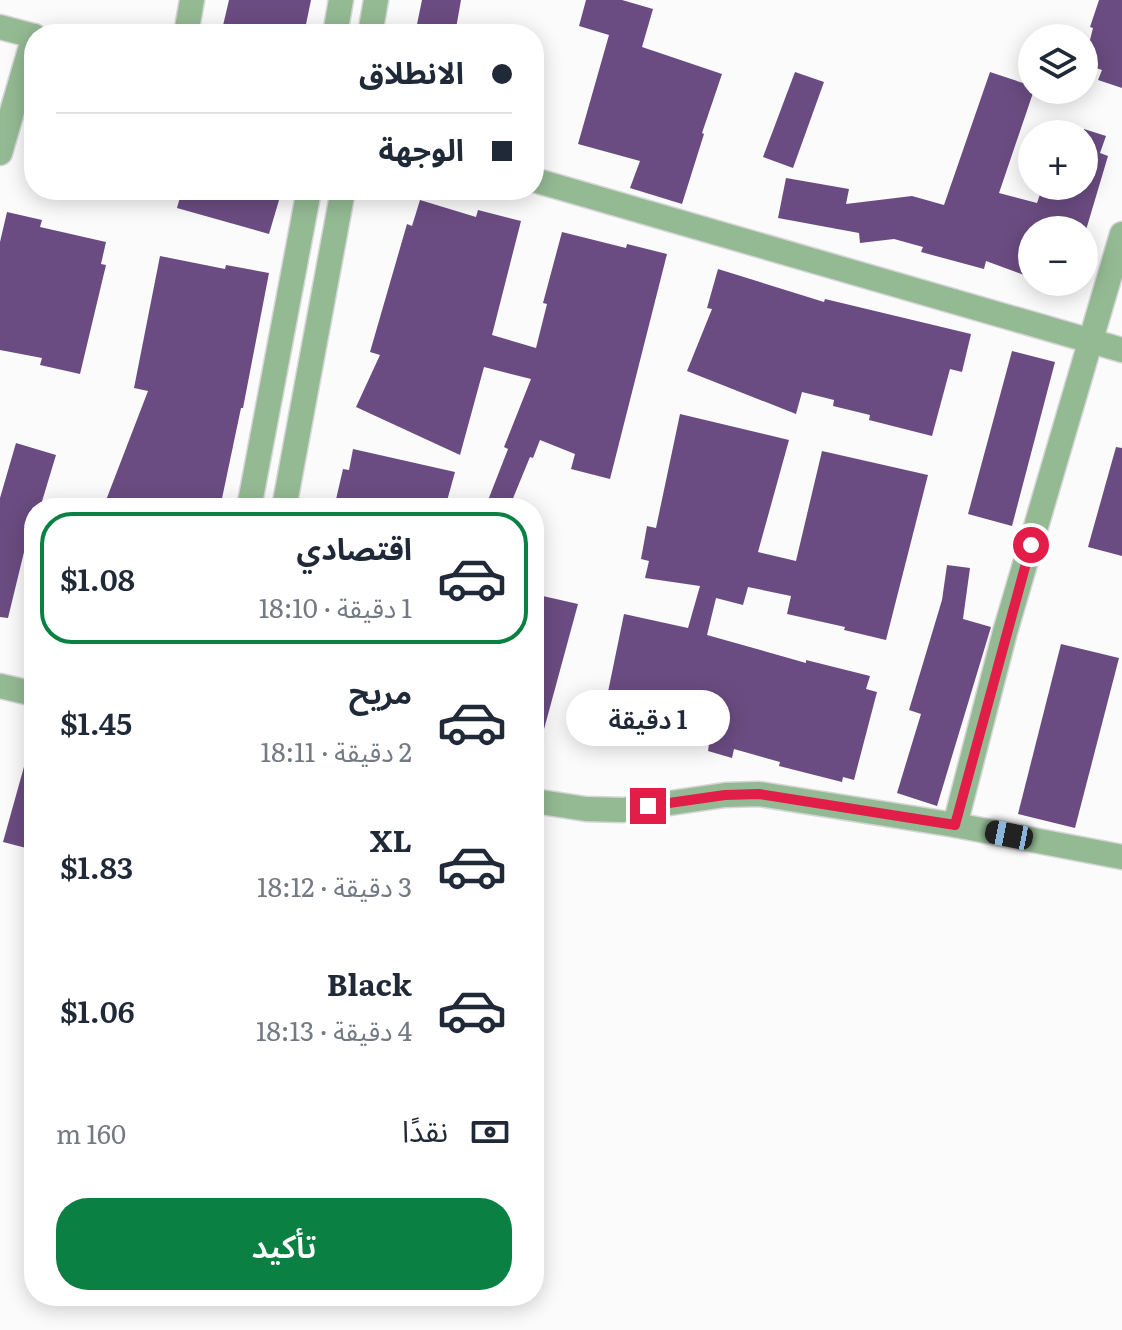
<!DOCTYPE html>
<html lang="ar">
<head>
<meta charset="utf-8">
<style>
	body { margin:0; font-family:Literata,"Noto Sans Arabic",serif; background:#f2f2f3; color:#1f2937; direction:rtl; height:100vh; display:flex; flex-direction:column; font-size:30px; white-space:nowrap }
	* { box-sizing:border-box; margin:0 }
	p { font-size:26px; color:#747a83 }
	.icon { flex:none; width:44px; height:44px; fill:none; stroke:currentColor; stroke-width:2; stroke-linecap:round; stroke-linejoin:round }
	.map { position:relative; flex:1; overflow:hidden; direction:ltr }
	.side { position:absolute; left:24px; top:498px; width:520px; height:808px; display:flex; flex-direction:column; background:#fff; border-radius:32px; box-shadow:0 4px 20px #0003; direction:rtl }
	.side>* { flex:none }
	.top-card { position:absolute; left:24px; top:24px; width:520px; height:176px; border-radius:32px; box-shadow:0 4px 20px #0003; direction:rtl; display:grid; align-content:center; height:176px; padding:0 32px; background:#fff }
	.fabs { position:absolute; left:1018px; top:24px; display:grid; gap:16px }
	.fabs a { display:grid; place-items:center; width:80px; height:80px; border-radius:50%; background:#fff; box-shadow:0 4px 20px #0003; font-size:40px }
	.end { position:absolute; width:36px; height:36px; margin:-18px; border:10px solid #e11d48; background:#fff; box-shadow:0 0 0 4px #fff }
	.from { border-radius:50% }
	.bubble { position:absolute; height:56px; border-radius:28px; background:#fff; box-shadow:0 4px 20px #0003; font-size:26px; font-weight:600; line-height:56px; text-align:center; direction:rtl }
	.car { position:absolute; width:24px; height:48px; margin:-24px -12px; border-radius:10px; box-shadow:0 0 6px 2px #0007; background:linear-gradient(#222 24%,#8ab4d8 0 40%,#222 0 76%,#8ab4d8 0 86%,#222 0) }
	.top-card b { display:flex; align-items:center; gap:28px; height:76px; font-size:30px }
	.top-card b+b { border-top:2px solid #e0e1e3 }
	.top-card i { width:20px; height:20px; background:#1f2937 }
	ul { padding:14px 0 0; list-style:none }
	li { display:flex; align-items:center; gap:24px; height:132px; margin:0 16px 12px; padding:0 16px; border:4px solid transparent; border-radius:32px }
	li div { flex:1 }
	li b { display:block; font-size:30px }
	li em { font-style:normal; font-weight:600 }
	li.on { border-color:#0b8043 }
	li>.icon { width:72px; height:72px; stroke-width:1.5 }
	.pay { display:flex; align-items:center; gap:20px; height:88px; padding:0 32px; font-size:30px }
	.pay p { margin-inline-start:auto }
	.button { display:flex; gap:16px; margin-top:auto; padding:16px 32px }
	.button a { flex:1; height:92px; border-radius:32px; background:#0b8043; color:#fff; font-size:32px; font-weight:600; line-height:92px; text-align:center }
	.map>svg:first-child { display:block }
	.building { fill:#6b4c82 }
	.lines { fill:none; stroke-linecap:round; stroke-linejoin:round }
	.minor-casing { stroke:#d6d5d7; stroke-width:27 }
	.minor { stroke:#94ba93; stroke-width:24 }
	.route { stroke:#e11d48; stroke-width:10 }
</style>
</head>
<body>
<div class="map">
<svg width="1122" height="1330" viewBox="0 0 1122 1330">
	<rect width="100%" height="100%" fill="#fbfbfb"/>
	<g class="building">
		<polygon points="229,0 311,0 304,34 221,34"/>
		<polygon points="422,0 461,0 455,34 415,34"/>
		<polygon points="586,0 622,0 653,9 642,47 722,74 702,133 704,134 682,204 630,188 640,161 578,144 609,35 579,26"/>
		<polygon points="1099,0 1122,0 1122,88 1098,80 1102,70 1084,64 1093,28 1090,27"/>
		<polygon points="795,72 824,82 793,168 763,157"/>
		<polygon points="990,72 1032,86 1034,90 999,193 1037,203 1043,186 1084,186 1084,129 1106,136 1100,153 1108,156 1086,230 1032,230 1032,278 986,261 984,269 921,252 923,247 894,239 860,243 859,233 778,218 786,178 849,189 846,204 912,196 944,205"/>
		<polygon points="182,190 282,190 269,234 177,208"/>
		<polygon points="420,200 476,217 478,210 521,221 492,335 536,348 547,304 543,303 562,232 626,248 627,244 667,254 610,479 571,469 575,454 540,440 533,458 530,457 509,508 485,508 508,449 504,447 531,379 484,367 460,455 356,407 380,355 370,352 407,224 412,226"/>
		<polygon points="7,212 42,220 40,227 106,242 101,264 106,265 80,374 40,365 42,358 0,350 0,242"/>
		<polygon points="160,256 225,269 226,265 269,273 243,408 241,408 220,508 103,508 148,391 134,388"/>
		<polygon points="718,269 824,302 825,299 971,334 962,372 950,369 932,436 869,420 870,415 833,406 834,400 802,392 796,414 687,371 712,309 707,308"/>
		<polygon points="1012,351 1055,362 1012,526 968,514"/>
		<polygon points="680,414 789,440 758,552 796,561 822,451 928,475 886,640 844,630 845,627 787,614 791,596 748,587 743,605 716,598 707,635 806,663 806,660 870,676 866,689 877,692 854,780 843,777 842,782 779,766 780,762 734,749 732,758 708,751 709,744 602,721 624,614 688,628 700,586 645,578 649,561 641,559 647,526 656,528"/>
		<polygon points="16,443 56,455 40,508 34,508 34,530 29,549 25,548 8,618 0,617 0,498"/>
		<polygon points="1116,447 1122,448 1122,556 1088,547"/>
		<polygon points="353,449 455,472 445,508 334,508 343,469 349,470"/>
		<polygon points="947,565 970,568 963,619 991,627 937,806 897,793 921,714 909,710 942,600"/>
		<polygon points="534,594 578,604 540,744 534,744"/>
		<polygon points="1061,644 1119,658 1075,828 1018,814"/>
		<polygon points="27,756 34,757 34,850 3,842"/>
	</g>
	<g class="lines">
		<defs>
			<g id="minor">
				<polyline points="0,27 34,36"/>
				<polyline points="186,34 192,0"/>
				<polyline points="335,34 341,0"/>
				<polyline points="370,34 376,0"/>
				<polyline points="0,153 34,36"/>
				<polyline points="534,180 1122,350"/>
				<polyline points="249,508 309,190"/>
				<polyline points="284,508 343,190"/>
				<polyline points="0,686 34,694"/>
				<polyline points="534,801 586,809 623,810 725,795 759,794 955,825 1122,857"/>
				<polyline points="955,825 1005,632 1122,234"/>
			</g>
		</defs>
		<use href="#minor" class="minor-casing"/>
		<use href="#minor" class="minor"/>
	</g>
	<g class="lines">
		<polyline class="route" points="648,806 725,795 759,794 955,825 1031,545"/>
	</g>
</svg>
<div class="fabs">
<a><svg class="icon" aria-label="layers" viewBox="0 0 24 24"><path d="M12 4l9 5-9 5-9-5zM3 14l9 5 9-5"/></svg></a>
<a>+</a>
<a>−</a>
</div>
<i class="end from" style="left:1031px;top:545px"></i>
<i class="end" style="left:648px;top:806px"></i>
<div class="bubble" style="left:566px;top:690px;width:164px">1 دقيقة</div>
<i class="car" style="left:1009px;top:835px;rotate:281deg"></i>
<div class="top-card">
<b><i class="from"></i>الانطلاق</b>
<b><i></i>الوجهة</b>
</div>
<section class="side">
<ul>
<li class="on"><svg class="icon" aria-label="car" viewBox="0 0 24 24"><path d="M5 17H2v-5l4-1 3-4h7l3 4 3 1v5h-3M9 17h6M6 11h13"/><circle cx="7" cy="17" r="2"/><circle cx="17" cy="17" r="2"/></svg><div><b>اقتصادي</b><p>1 دقيقة · 18:10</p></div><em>$1.08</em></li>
<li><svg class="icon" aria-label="car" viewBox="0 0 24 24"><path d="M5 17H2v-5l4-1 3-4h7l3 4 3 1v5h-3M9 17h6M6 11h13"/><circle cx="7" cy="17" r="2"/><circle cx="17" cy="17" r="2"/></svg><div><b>مريح</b><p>2 دقيقة · 18:11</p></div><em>$1.45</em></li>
<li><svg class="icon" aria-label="car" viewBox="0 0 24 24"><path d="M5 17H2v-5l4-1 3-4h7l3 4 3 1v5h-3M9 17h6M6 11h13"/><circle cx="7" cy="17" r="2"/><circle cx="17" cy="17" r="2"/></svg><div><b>XL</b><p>3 دقيقة · 18:12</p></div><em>$1.83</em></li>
<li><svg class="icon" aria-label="car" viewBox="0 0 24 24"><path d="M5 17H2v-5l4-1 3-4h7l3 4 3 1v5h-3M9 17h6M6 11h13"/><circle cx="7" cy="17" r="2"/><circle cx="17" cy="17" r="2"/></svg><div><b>Black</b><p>4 دقيقة · 18:13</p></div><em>$1.06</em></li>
</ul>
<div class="pay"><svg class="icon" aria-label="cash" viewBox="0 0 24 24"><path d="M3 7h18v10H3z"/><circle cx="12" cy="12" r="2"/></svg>نقدًا<p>160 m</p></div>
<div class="button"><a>تأكيد</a></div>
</section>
</div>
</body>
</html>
